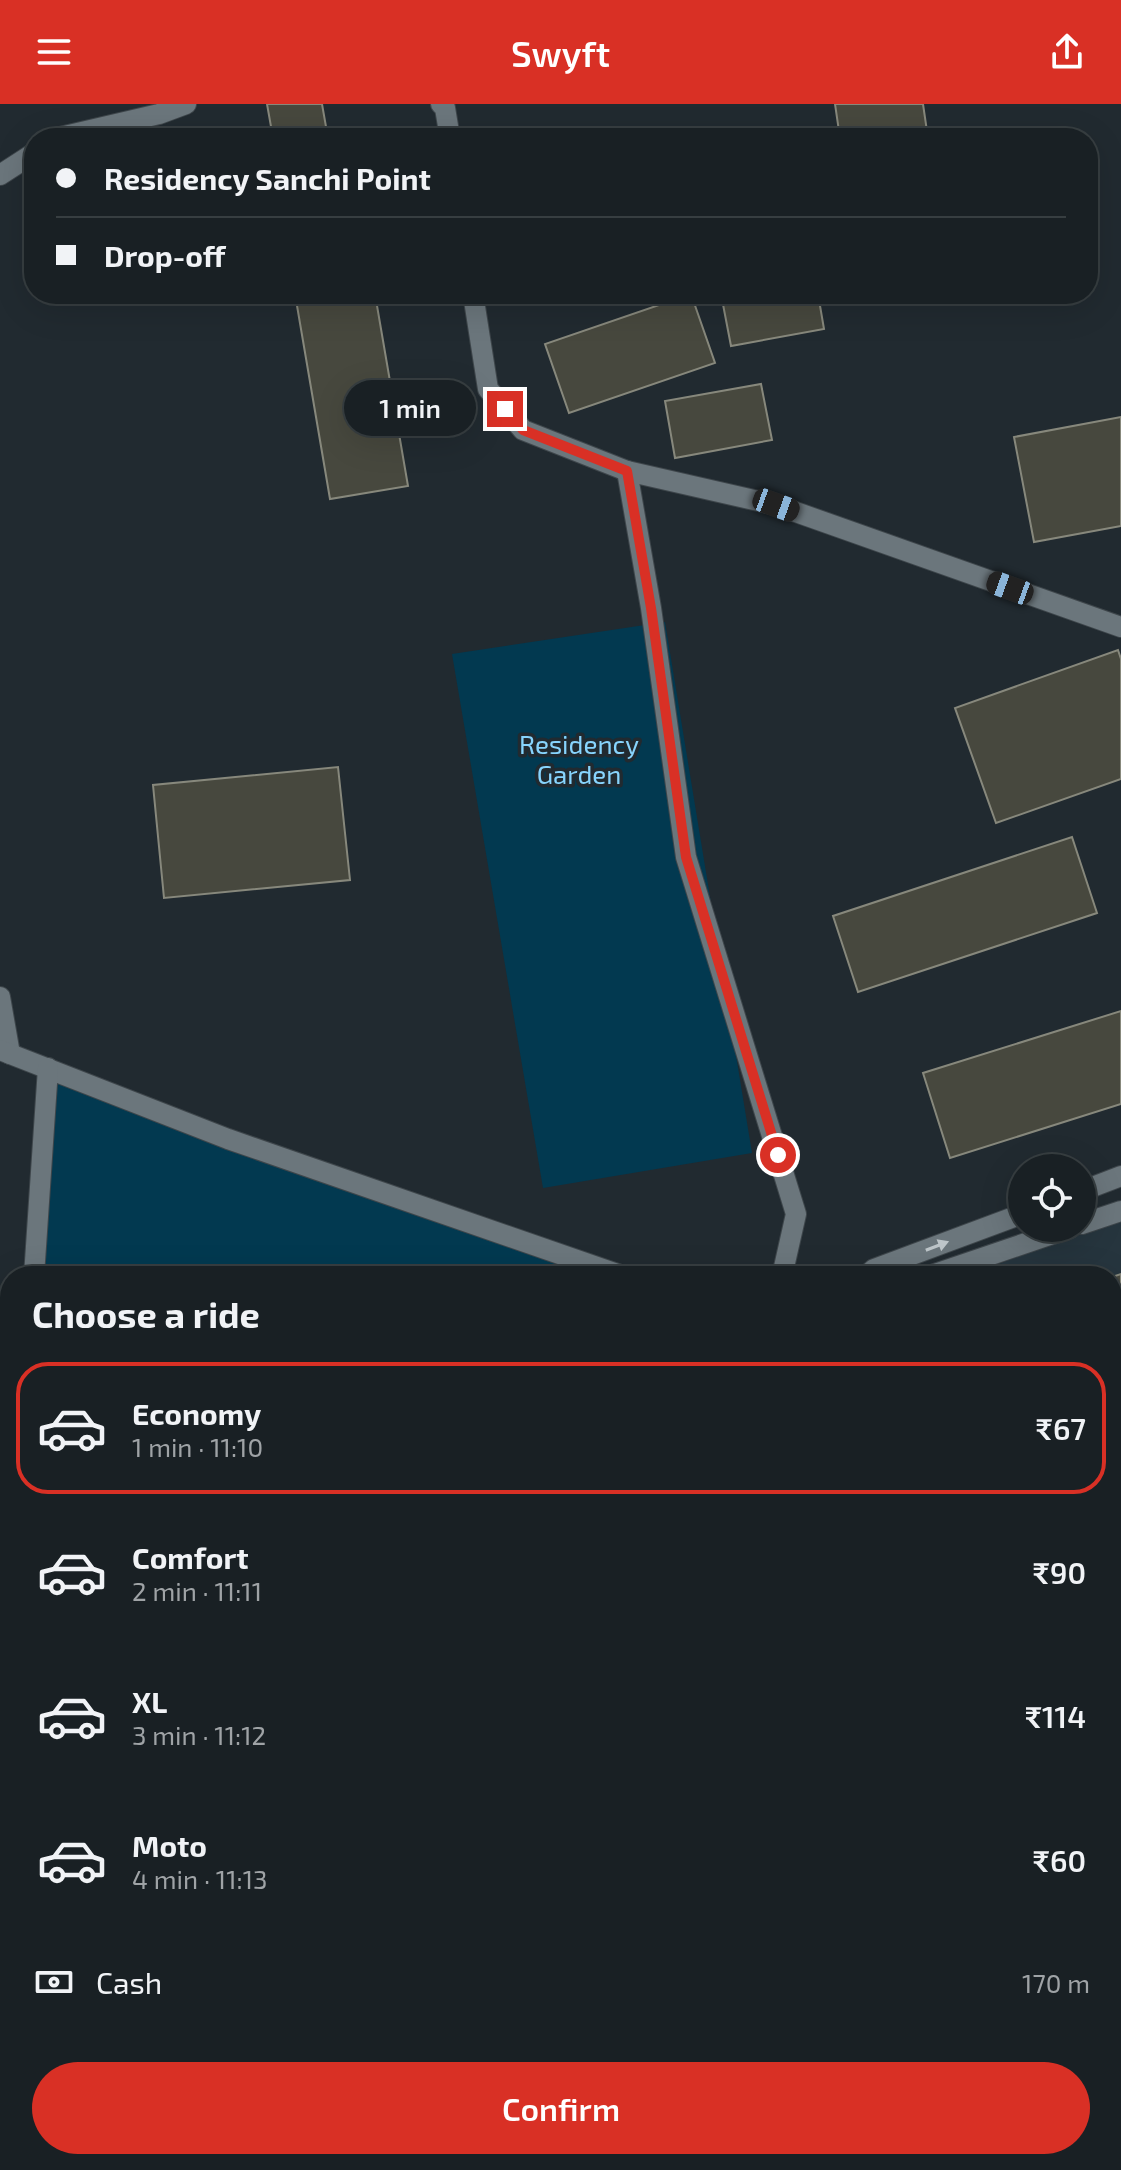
<!DOCTYPE html>
<html lang="en">
<head>
<meta charset="utf-8">
<style>
	body { margin:0; font-family:"Exo 2",sans-serif; background:#262d31; color:#f1f3f6; height:100vh; display:flex; flex-direction:column; font-size:30px; white-space:nowrap }
	* { box-sizing:border-box; margin:0 }
	p { font-size:26px; color:#9fa3a6 }
	.icon { flex:none; width:44px; height:44px; fill:none; stroke:currentColor; stroke-width:2; stroke-linecap:round; stroke-linejoin:round }
	.map { position:relative; flex:1; overflow:hidden }
	.side { position:absolute; left:0px; top:1162px; width:1122px; height:904px; display:flex; flex-direction:column; background:#192024; border-radius:32px 32px 0 0; box-shadow:0 8px 32px #0002,0 0 0 2px #373e41 }
	.side>* { flex:none }
	.hud { position:absolute; left:24px; top:24px; width:1074px; height:176px; border-radius:32px; box-shadow:0 8px 32px #0002,0 0 0 2px #373e41; display:grid; align-content:center; height:176px; padding:0 32px; background:#192024 }
	.buttons { position:absolute; left:1008px; top:1050px; display:grid; gap:16px }
	.buttons a { display:grid; place-items:center; width:88px; height:88px; border-radius:50%; background:#192024; box-shadow:0 8px 32px #0002,0 0 0 2px #373e41; font-size:40px }
	.end { position:absolute; width:36px; height:36px; margin:-18px; border:10px solid #d93025; background:#fff; box-shadow:0 0 0 4px #fff }
	.from { border-radius:50% }
	.bubble { position:absolute; height:56px; border-radius:28px; background:#192024; box-shadow:0 8px 32px #0002,0 0 0 2px #373e41; font-size:26px; font-weight:600; line-height:56px; text-align:center }
	.car { position:absolute; width:24px; height:48px; margin:-24px -12px; border-radius:10px; box-shadow:0 0 6px 2px #0007; background:linear-gradient(#222 24%,#8ab4d8 0 40%,#222 0 76%,#8ab4d8 0 86%,#222 0) }
	.hud b { display:flex; align-items:center; gap:28px; height:76px; font-size:30px }
	.hud b+b { border-top:2px solid #373e41 }
	.hud i { width:20px; height:20px; background:#f1f3f6 }
	ul { padding:0; list-style:none }
	li { display:flex; align-items:center; gap:24px; height:132px; margin:0 16px 12px; padding:0 16px; border:4px solid transparent; border-radius:32px }
	li div { flex:1 }
	li b { display:block; font-size:30px }
	li em { font-style:normal; font-weight:600 }
	li.active { border-color:#d93025 }
	li>.icon { width:72px; height:72px; stroke-width:1.5 }
	h2 { padding:0 32px; font-size:36px; line-height:96px }
	.pay { display:flex; align-items:center; gap:20px; height:88px; padding:0 32px; font-size:30px }
	.pay p { margin-inline-start:auto }
	.action { display:flex; gap:16px; margin-top:auto; padding:16px 32px }
	.action a { flex:1; height:92px; border-radius:48px; background:#d93025; color:#fff; font-size:32px; font-weight:600; line-height:92px; text-align:center }
	header { display:flex; justify-content:space-between; align-items:center; height:104px; padding:0 32px; background:#d93025; color:#fff; font-size:36px; font-weight:600 }
	.map>svg:first-child { display:block }
	.built { fill:#26353e }
	.green { fill:#023950 }
	.building { fill:#47483e; stroke:#87887c; stroke-width:2 }
	.lines { fill:none; stroke-linecap:round; stroke-linejoin:round }
	.service-casing { stroke:#3e464b; stroke-width:20 }
	.minor-casing { stroke:#3e464b; stroke-width:22 }
	.tertiary-casing { stroke:#3e464b; stroke-width:22 }
	.service { stroke:#6b767c; stroke-width:18 }
	.minor { stroke:#6b767c; stroke-width:20 }
	.tertiary { stroke:#6b767c; stroke-width:20 }
	.oneway { fill:#bdc5c9 }
	.route { stroke:#d93025; stroke-width:10 }
	.labels { text-anchor:middle; dominant-baseline:central; stroke-width:7; stroke-linejoin:round; paint-order:stroke }
	.park-label { font-size:26px; fill:#87d4fd; stroke:#212a30 }
</style>
</head>
<body>
<header><svg class="icon" aria-label="menu" viewBox="0 0 24 24"><path d="M4 6h16M4 12h16M4 18h16"/></svg>Swyft<svg class="icon" aria-label="share" viewBox="0 0 24 24"><path d="M12 15V3M7 8l5-5 5 5M5 13v7h14v-7"/></svg></header>
<div class="map">
<svg width="1121" height="2066" viewBox="0 0 1121 2066">
	<rect width="100%" height="100%" fill="#212a30"/>
	<polygon class="built" points="1121,1114 1121,1954 1112,1930 1112,1172 967,1172"/>
	<g class="green">
		<polygon points="665,518 752,1049 543,1084 452,550"/>
		<polygon points="48,964 600,1172 34,1172"/>
		<polygon points="10,1521 10,2056 1110,2056 1114,2066 0,2066 0,1562"/>
	</g>
	<g class="building">
		<polygon points="267,0 322,0 328,34 273,34"/>
		<polygon points="835,0 923,0 928,34 840,34"/>
		<polygon points="295,190 375,190 408,382 330,395"/>
		<polygon points="691,190 715,259 569,309 545,240"/>
		<polygon points="721,190 818,190 824,225 731,242"/>
		<polygon points="761,280 772,336 675,354 665,297"/>
		<polygon points="1121,313 1121,422 1034,438 1014,333"/>
		<polygon points="1118,546 1121,555 1121,675 996,719 955,604"/>
		<polygon points="338,663 350,776 164,794 153,681"/>
		<polygon points="1072,733 1097,809 858,888 833,812"/>
		<polygon points="1121,907 1121,1000 950,1054 923,969"/>
		<polygon points="1121,1170 1121,1220 1112,1223 1112,1173"/>
		<polygon points="1112,1230 1121,1254 1121,1273 1112,1277"/>
		<polygon points="1121,1671 1121,1724 1112,1726 1112,1673"/>
		<polygon points="10,1879 10,1951 0,1947 0,1903"/>
		<polygon points="0,2008 10,2011 10,2056 46,2056 48,2066 0,2066"/>
		<polygon points="872,2056 942,2056 943,2066 873,2066"/>
	</g>
	<g class="lines">
		<defs>
			<polyline id="service" points="0,1611 10,1606"/>
			<g id="minor">
				<polyline points="441,0 445,4 450,34"/>
				<polyline points="56,34 159,10 186,0"/>
				<polyline points="0,71 34,49"/>
				<polyline points="473,190 488,285 523,326 627,367 651,504 686,753 796,1110 782,1172"/>
				<polyline points="627,367 776,401 1121,523"/>
				<polyline points="0,893 10,950"/>
			</g>
			<g id="tertiary">
				<polyline points="0,946 228,1035 623,1172"/>
				<polyline points="1082,1087 1121,1072"/>
				<polyline points="1082,1120 1121,1107"/>
				<polyline points="34,1172 48,964"/>
				<polyline points="866,1172 874,1165 1022,1110"/>
				<polyline points="929,1172 1070,1124"/>
				<polyline points="0,1561 10,1520"/>
				<polyline points="1110,2056 1114,2066"/>
			</g>
		</defs>
		<use href="#service" class="service-casing"/>
		<use href="#minor" class="minor-casing"/>
		<use href="#tertiary" class="tertiary-casing"/>
		<use href="#service" class="service"/>
		<use href="#minor" class="minor"/>
		<use href="#tertiary" class="tertiary"/>
	</g>
	<defs><path id="oneway-solid" d="M-6-.8H1V-3.2L6.5 0L1 3.2V.8H-6Z" transform="scale(2)"/></defs>
	<use class="oneway" href="#oneway-solid" transform="translate(937 1142) rotate(-21)"/>
	<g class="lines">
		<polyline class="route" points="505,305 523,326 627,367 651,504 686,753 778,1051"/>
	</g>
	<g class="labels">
		<g class="park-label">
			<text x="579" y="639">Residency<tspan x="579" dy="30">Garden</tspan></text>
		</g>
	</g>
</svg>
<div class="buttons">
<a><svg class="icon" aria-label="locate" viewBox="0 0 24 24"><circle cx="12" cy="12" r="6"/><path d="M12 2v4M12 18v4M2 12h4M18 12h4"/></svg></a>
</div>
<i class="end from" style="left:778px;top:1051px"></i>
<i class="end" style="left:505px;top:305px"></i>
<div class="bubble" style="left:344px;top:276px;width:132px">1 min</div>
<i class="car" style="left:776px;top:401px;rotate:110deg"></i>
<i class="car" style="left:1010px;top:484px;rotate:290deg"></i>
<div class="hud">
<b><i class="from"></i>Residency Sanchi Point</b>
<b><i></i>Drop-off</b>
</div>
<section class="side">
<h2>Choose a ride</h2>
<ul>
<li class="active"><svg class="icon" aria-label="car" viewBox="0 0 24 24"><path d="M5 17H2v-5l4-1 3-4h7l3 4 3 1v5h-3M9 17h6M6 11h13"/><circle cx="7" cy="17" r="2"/><circle cx="17" cy="17" r="2"/></svg><div><b>Economy</b><p>1 min · 11:10</p></div><em>₹67</em></li>
<li><svg class="icon" aria-label="car" viewBox="0 0 24 24"><path d="M5 17H2v-5l4-1 3-4h7l3 4 3 1v5h-3M9 17h6M6 11h13"/><circle cx="7" cy="17" r="2"/><circle cx="17" cy="17" r="2"/></svg><div><b>Comfort</b><p>2 min · 11:11</p></div><em>₹90</em></li>
<li><svg class="icon" aria-label="car" viewBox="0 0 24 24"><path d="M5 17H2v-5l4-1 3-4h7l3 4 3 1v5h-3M9 17h6M6 11h13"/><circle cx="7" cy="17" r="2"/><circle cx="17" cy="17" r="2"/></svg><div><b>XL</b><p>3 min · 11:12</p></div><em>₹114</em></li>
<li><svg class="icon" aria-label="car" viewBox="0 0 24 24"><path d="M5 17H2v-5l4-1 3-4h7l3 4 3 1v5h-3M9 17h6M6 11h13"/><circle cx="7" cy="17" r="2"/><circle cx="17" cy="17" r="2"/></svg><div><b>Moto</b><p>4 min · 11:13</p></div><em>₹60</em></li>
</ul>
<div class="pay"><svg class="icon" aria-label="cash" viewBox="0 0 24 24"><path d="M3 7h18v10H3z"/><circle cx="12" cy="12" r="2"/></svg>Cash<p>170 m</p></div>
<div class="action"><a>Confirm</a></div>
</section>
</div>
</body>
</html>
